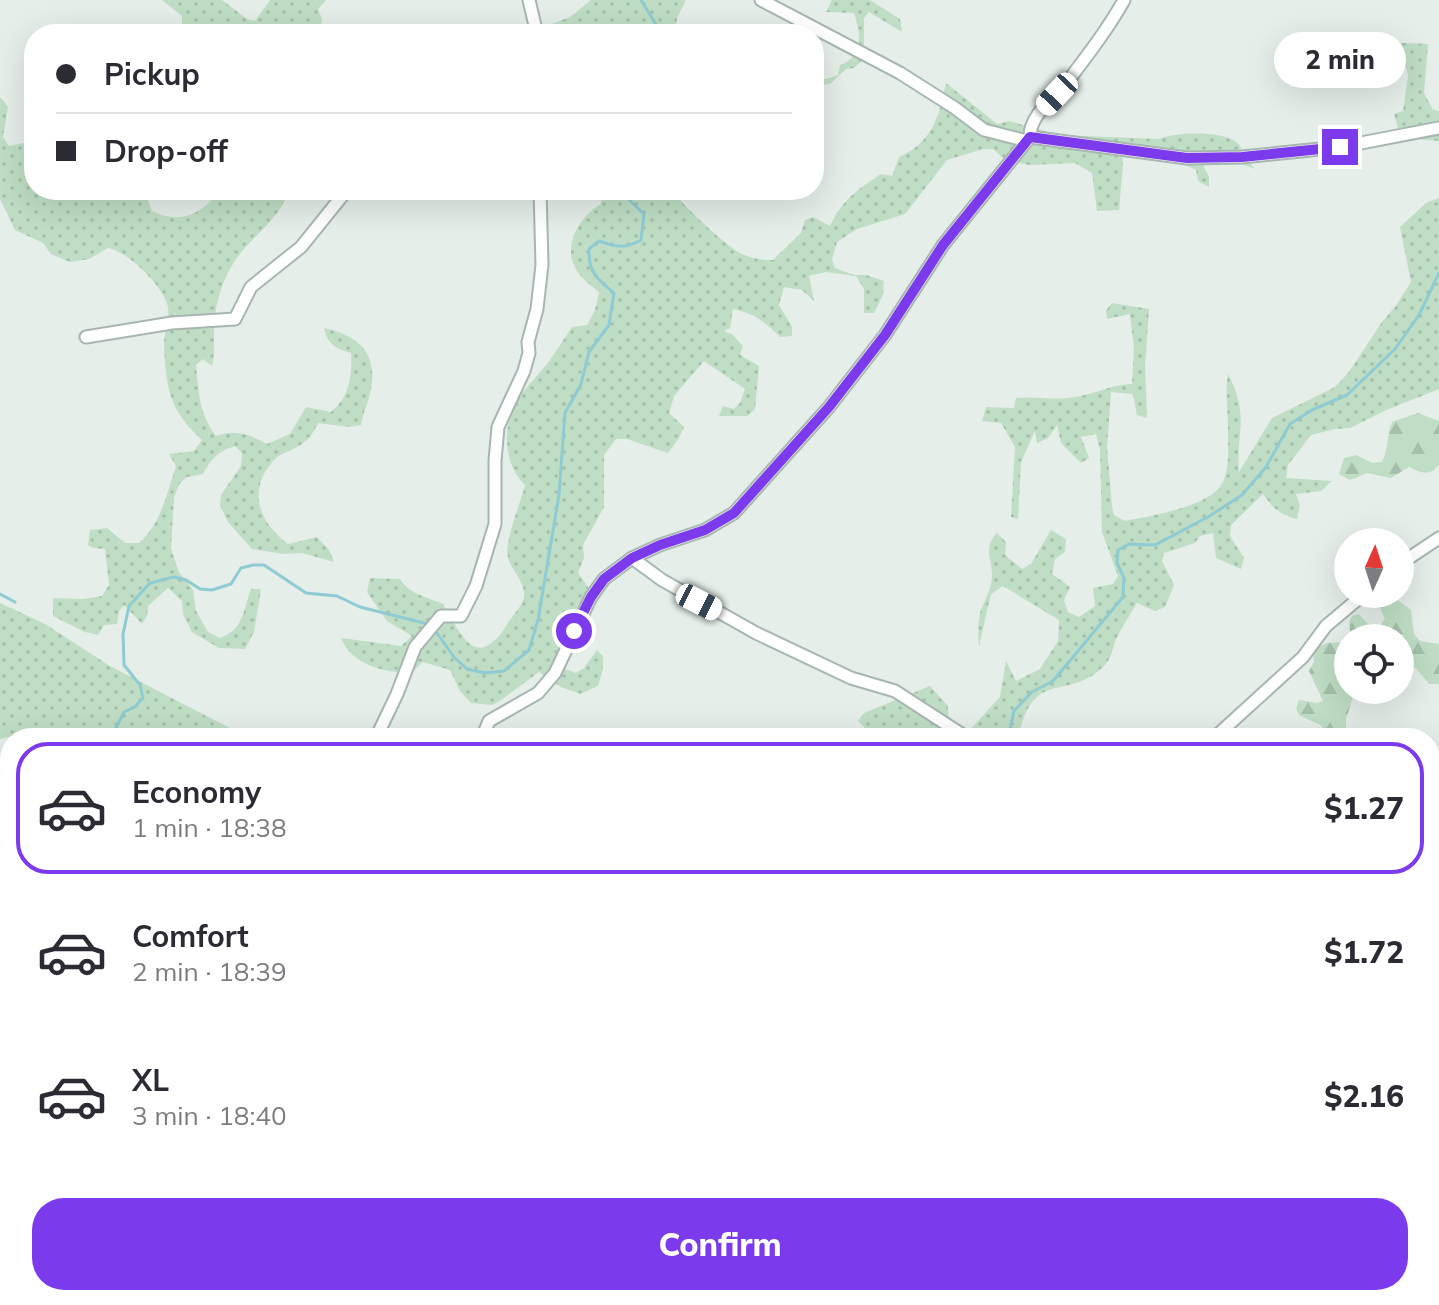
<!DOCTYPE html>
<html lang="en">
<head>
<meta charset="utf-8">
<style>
	body { margin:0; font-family:Mulish,sans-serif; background:#f7f7f7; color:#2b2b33; height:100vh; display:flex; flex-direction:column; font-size:30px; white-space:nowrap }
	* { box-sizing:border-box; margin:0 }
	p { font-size:26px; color:#7c7c81 }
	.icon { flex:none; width:44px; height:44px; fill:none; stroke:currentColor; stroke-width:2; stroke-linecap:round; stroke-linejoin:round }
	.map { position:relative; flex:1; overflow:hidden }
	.sheet { position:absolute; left:0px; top:728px; width:1440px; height:578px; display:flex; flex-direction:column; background:#fff; border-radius:32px 32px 0 0; box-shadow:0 8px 32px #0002 }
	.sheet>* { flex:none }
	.banner { position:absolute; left:24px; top:24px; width:800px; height:176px; border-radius:32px; box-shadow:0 8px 32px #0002; display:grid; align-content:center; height:176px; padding:0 32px; background:#fff }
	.needle { width:52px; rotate:3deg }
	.fabs { position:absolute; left:1334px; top:528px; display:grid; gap:16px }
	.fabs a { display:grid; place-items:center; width:80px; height:80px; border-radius:50%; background:#fff; box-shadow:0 8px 32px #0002; font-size:40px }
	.end { position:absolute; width:36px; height:36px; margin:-18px; border:10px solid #7c3aed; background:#fff; box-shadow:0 0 0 4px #fff }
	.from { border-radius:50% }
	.bubble { position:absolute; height:56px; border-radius:28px; background:#fff; box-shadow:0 8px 32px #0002; font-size:26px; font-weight:800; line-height:56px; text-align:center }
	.car { position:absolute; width:24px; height:48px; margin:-24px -12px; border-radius:10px; box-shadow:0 0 6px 2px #0007; background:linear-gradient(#fff 24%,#345 0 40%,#fff 0 76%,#345 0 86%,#fff 0) }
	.banner b { display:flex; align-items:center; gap:28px; height:76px; font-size:30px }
	.banner b+b { border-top:2px solid #e1e1e2 }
	.banner i { width:20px; height:20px; background:#2b2b33 }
	ul { padding:14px 0 0; list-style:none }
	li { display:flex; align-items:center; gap:24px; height:132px; margin:0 16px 12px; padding:0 16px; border:4px solid transparent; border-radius:32px }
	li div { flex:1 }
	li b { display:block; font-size:30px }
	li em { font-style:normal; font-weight:800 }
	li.selected { border-color:#7c3aed }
	li>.icon { width:72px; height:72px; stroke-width:1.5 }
	.cta { display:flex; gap:16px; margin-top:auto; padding:16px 32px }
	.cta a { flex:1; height:92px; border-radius:32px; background:#7c3aed; color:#fff; font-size:32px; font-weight:800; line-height:92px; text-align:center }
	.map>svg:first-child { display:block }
	.grass { fill:url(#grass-dots) }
	.forest { fill:url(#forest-firs) }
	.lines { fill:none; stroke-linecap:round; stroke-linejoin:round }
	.stream { stroke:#8fcbd2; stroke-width:3 }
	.minor-casing { stroke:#a7b6b0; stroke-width:15 }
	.minor { stroke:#fff; stroke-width:11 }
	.route { stroke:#7c3aed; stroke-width:10 }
</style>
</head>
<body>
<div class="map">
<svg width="1439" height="1305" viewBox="0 0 1439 1305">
	<defs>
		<pattern id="grass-dots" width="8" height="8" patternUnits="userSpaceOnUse" patternTransform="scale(2)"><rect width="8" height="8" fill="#bfdec5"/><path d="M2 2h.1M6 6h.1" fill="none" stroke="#a4c0aa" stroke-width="1.8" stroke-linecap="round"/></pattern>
		<pattern id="forest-firs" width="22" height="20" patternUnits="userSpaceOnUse" patternTransform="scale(2)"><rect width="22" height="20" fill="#bfdec5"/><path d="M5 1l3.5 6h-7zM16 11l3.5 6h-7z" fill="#a4c0aa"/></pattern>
	</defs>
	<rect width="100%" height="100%" fill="#e5eee9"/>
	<g class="grass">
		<polygon points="162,0 222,0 247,19 255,21 270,0 326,0 318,9 322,19 320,34 166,34 166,30 182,25 182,16"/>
		<polygon points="591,0 685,0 685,2 677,18 675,34 544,34 544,27 570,17"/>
		<path d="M 832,0 L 870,0 L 900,19 L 902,32 L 869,12 L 864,18 L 864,59 L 854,68 L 846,69 L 830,84 L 814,86 L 814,79 L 826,79 L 838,75 L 840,65 C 864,57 861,34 854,13 L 826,12 Z"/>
		<polygon points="1383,42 1428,44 1424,93 1433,110 1439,111 1439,141 1424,140 1399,132 1394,114 1403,111 1408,76 1406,67 1372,59"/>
		<path d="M 946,83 L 997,124 L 1009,121 L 1059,135 L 1159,139 C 1176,132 1216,131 1233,140 C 1245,146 1244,162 1256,169 L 1229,160 L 1202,163 L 1209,177 L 1209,187 L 1198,181 L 1196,170 C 1173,157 1147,160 1122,154 L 1123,165 L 1119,210 L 1097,211 L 1092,173 L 1075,163 L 1029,165 L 1004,159 L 993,149 L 983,149 L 947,160 L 905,214 L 857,229 L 837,242 L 832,259 L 835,268 L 854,275 L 866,275 L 884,281 L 883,295 L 874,313 L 864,313 L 864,289 L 856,276 L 826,272 L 809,276 L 814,301 L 802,290 L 784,287 L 779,305 L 792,327 L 792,336 L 780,337 C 766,322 753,313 733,309 L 730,328 L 724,331 L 732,334 L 743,346 L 740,355 L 759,366 L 755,409 L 748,416 L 719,416 L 723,406 L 734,409 L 740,403 L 745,389 L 704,361 L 674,396 L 669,413 L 684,427 L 679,438 L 668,453 L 627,439 L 616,439 L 604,455 L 604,507 L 583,545 L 584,558 L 578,573 L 589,588 C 575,612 569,640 557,666 L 576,673 L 584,668 L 597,650 L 603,656 L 603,669 L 598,686 L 580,694 L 561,687 L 539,672 L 500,701 L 492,705 L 471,703 L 460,691 L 450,670 L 423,662 L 411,673 C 386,673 351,665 341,638 L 401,646 L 412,636 L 387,621 L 367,592 L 370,578 L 400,579 C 409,594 427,597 443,604 C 462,637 477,673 508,623 C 513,615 523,605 524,597 C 526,582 511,571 508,557 C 504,542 521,502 525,485 C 506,467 502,434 513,409 C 520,392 536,378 547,364 C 556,352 564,339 572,327 L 587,325 L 595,310 L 599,292 C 589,284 577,275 573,263 C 565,240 582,215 601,204 L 601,190 L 672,190 C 681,204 728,248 742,254 C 753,259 762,260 773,260 L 801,233 L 805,220 L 813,217 L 830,226 C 842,200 857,190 881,174 L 892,176 L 899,157 C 933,142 939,116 946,83 Z"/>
		<path d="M 0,97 L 8,107 L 3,137 L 9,146 L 24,143 L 34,156 L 34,190 L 144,190 L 152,211 C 180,225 203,214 220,190 L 289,190 C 279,222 249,237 233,264 C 222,281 216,303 214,323 C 213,338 216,352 212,366 L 203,359 L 196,365 C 199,393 198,411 216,436 C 237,429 248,434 267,444 L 290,434 L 306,407 L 331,412 C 350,396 352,377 351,353 C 335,348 328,345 324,328 C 357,335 378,352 371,389 C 369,401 363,412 361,425 L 349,427 L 318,423 C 310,440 304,444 287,452 C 283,454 279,455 276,458 C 246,488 258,522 288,544 L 317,537 L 329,550 L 334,562 L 302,553 L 283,554 L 252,549 L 228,522 L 220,505 L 221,495 L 241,466 L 242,453 L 235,446 C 217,452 212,458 203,474 L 187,477 L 180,483 L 174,497 L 171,549 L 179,572 L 193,590 L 196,611 L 208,632 L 220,638 C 244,629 243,611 251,589 L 261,589 L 254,632 L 245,649 L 219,648 L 192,632 L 183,614 L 182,601 L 168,588 L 148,606 L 147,616 L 142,624 L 124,605 L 119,611 L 117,624 L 104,625 L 98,635 L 85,632 L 53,616 L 53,598 L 84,599 L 102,596 L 109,585 L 105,549 L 93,548 L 88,545 L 90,530 L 107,528 L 125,543 L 139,543 C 161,524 167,493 176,466 L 169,454 L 194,451 L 202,440 C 169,410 166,388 164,345 C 164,332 170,321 168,307 C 165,288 128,251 108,248 L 89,259 L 70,262 L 51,254 L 43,243 L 15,230 L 0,199 Z"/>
		<path d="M 1439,198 L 1439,389 L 1384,411 L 1350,428 L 1335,429 L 1311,435 L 1288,465 L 1286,478 L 1332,481 L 1321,491 L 1296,494 L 1300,505 L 1297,519 C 1280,515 1272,507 1263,494 L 1231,525 L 1230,536 L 1244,558 L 1241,569 L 1216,558 L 1213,533 L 1200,536 L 1195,543 L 1164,553 L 1162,561 L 1174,585 L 1165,607 L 1155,611 L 1137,603 C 1131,613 1124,624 1118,635 C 1112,646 1113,659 1102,668 C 1064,702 1034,667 1018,738 L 928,738 L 921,730 L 898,738 L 864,738 L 865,728 L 858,721 L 864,713 L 930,686 L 948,706 L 949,729 L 969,731 L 1000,697 L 1006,661 L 1016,681 L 1040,669 L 1058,641 L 1059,620 L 1003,586 L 991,594 L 979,646 C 978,636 978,623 980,613 C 984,600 992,590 992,575 C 992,558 983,547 997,533 L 1006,542 L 1005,555 L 1022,569 L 1031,564 L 1051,530 L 1066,539 L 1065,552 L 1055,559 L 1052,574 L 1070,587 L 1064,600 L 1068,612 L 1079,617 L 1095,606 L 1093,588 L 1113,584 L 1118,576 L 1102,532 L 1100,450 L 1096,434 L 1081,437 L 1089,458 L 1081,463 L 1061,443 L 1057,425 L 1048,438 L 1037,443 L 1035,431 L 1021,462 L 1018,519 L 1011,517 L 1015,447 L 1001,423 L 982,421 L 986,407 L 1014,408 L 1016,398 C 1033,396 1050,400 1068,398 C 1092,396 1108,385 1132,384 L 1134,348 L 1130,314 L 1107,319 L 1106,310 L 1112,303 L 1149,309 L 1145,366 L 1147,418 L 1137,415 L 1133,394 L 1111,392 L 1107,447 L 1112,506 L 1114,515 L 1125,521 C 1149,516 1209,507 1222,484 C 1230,469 1228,447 1228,429 C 1228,410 1225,393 1228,374 C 1250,417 1236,430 1239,472 L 1272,418 L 1335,387 L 1349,372 L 1382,322 L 1395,307 L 1411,282 L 1400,227 L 1426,203 Z"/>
		<polygon points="0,603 45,624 110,666 249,738 25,738 27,733 0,739"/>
		<polygon points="10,931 10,1296 285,1296 260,1299 249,1305 0,1305 0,950"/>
		<polygon points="299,1296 379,1296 378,1305 312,1305"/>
		<polygon points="399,1296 1063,1296 1073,1305 399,1305"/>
	</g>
	<g class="forest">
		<path d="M 1418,413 L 1439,421 L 1439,464 C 1431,477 1421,473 1409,467 L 1391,478 L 1367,473 L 1350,480 L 1339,474 L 1344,458 L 1356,455 L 1373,463 L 1382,462 C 1389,449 1386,436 1392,422 Z"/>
		<polygon points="1393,597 1411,610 1414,634 1420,641 1439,644 1439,684 1429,684 1416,668 1400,668 1400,638 1351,638 1349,622 1352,616 1359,614 1368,624 1380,625 1385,619 1376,599"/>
		<polygon points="1348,642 1348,690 1355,690 1346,719 1346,738 1319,738 1322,734 1322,726 1299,715 1296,708 1299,700 1317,703 1323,701 1309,671 1314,662 1313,650 1327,643"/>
	</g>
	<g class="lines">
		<g class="stream">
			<polyline points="641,0 662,34"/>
			<polyline points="0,594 15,602"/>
			<path d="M 434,629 L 454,657 L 467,669 L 485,673 L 504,671 L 529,650 L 538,620 L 559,495 L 565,413 L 581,384 L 589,352 L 609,325 L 614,293 C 597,279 588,272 589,249 L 599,241 C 616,247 625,249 641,240 L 644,214 L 619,190"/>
			<polyline points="111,738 124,712 135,707 143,698 140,685 124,665 123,634 129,606 150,583 174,577 186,580 200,589 212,590 231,584 241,568 253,565 264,565 306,593 337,596 360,607 428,624"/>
			<polyline points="1008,738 1014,711 1032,692 1053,681 1123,597 1124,578 1117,563 1118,550 1129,544 1155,545 1208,517 1242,495 1266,467 1290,424 1312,410 1347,395 1395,349 1419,315 1439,273"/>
			<polyline points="0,761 10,764"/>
			<polyline points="0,811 10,809"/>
			<polyline points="0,876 10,875"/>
			<polyline points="385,1305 386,1296"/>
		</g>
		<defs>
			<g id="minor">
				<polyline points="529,0 537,34"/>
				<polyline points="761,0 900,73 955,108 984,130 1027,141"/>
				<polyline points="1030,137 1187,158 1242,157 1340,147 1439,128"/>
				<polyline points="448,190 495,192 508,190"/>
				<polyline points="86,337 172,323 235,319 251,287 301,247 347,190"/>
				<polyline points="632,558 662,580 756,633 851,678 895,691 966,737 974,738"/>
				<polyline points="1400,564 1439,538"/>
				<polyline points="376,738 397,694 415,647 441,616 461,616 476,586 495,524 495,461 498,427 524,371 529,353 528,342 537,309 542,265 540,190"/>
				<path d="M 482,738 L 489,721 L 538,693 L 555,673 L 591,597 L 604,579 L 632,558 L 660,545 L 705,530 L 734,513 L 829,407 L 885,335 L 943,245 L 1030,137 C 1029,114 1059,94 1071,77 C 1090,52 1109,27 1124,0"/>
				<polyline points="1214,738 1303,657 1326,626 1364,594"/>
				<polyline points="1430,1018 1439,1030"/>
			</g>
		</defs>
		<use href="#minor" class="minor-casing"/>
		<use href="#minor" class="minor"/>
	</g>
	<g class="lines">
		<polyline class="route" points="574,631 591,597 604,579 632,558 660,545 705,530 734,513 829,407 885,335 943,245 1030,137 1187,158 1242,157 1340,147"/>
	</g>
</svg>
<div class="fabs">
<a><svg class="needle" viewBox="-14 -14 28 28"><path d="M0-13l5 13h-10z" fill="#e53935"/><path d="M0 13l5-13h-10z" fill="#7c7c81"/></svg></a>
<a><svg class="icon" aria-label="locate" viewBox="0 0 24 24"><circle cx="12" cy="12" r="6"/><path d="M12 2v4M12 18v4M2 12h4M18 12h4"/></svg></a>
</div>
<i class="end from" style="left:574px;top:631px"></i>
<i class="end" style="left:1340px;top:147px"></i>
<div class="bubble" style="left:1274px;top:32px;width:132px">2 min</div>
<i class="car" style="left:1057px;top:94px;rotate:223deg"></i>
<i class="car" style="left:699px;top:602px;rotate:117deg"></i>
<div class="banner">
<b><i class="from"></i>Pickup</b>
<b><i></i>Drop-off</b>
</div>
<section class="sheet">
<ul>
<li class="selected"><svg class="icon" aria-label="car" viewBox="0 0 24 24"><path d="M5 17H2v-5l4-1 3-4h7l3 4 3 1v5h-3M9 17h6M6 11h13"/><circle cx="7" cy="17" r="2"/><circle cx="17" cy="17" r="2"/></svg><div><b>Economy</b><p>1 min · 18:38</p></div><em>$1.27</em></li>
<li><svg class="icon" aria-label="car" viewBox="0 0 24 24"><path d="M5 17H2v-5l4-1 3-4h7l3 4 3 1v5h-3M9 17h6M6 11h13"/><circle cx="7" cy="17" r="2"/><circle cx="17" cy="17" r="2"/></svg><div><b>Comfort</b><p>2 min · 18:39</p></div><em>$1.72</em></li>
<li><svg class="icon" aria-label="car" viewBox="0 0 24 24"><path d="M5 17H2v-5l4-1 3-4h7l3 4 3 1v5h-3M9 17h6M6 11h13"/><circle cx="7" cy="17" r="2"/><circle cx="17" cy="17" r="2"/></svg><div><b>XL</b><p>3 min · 18:40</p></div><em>$2.16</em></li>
</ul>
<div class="cta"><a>Confirm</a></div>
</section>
</div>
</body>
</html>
